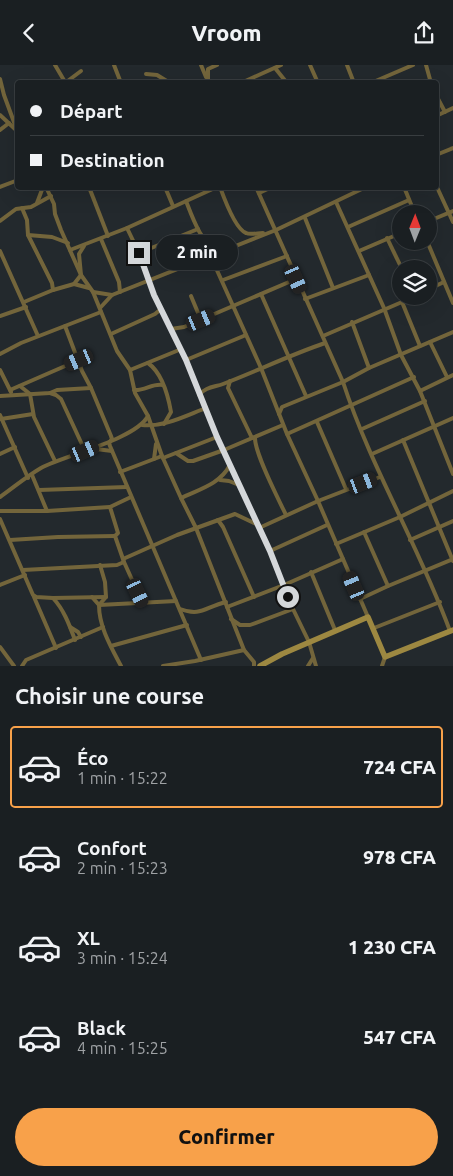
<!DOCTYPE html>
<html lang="fr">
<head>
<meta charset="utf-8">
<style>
	body { margin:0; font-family:Ubuntu,sans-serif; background:#23272a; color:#f1f3f6; height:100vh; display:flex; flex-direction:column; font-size:19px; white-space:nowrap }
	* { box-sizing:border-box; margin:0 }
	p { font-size:16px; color:#9fa2a5 }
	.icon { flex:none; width:28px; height:28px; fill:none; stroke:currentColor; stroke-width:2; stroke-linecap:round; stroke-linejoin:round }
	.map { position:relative; height:601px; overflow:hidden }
	.details { display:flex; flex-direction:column; background:#1a1f22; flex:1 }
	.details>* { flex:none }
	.banner { position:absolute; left:15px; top:15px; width:424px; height:110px; border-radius:5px; box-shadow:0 5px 20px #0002,0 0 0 1px #383d40; display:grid; align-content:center; height:110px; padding:0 15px; background:#1a1f22 }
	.needle { width:32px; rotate:1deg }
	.controls { position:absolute; left:392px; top:140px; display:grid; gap:10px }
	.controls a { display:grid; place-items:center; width:45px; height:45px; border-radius:50%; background:#1a1f22; box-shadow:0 5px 20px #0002,0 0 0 1px #383d40; font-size:25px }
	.end { position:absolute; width:22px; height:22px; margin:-11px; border:6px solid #d4d7da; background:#111; box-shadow:0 0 0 2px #111 }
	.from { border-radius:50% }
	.bubble { position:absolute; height:35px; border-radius:18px; background:#1a1f22; box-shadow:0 5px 20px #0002,0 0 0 1px #383d40; font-size:16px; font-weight:800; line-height:35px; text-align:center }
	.car { position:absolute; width:15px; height:30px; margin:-15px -8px; border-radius:6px; box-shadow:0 0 4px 1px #0007; background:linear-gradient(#222 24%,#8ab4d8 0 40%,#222 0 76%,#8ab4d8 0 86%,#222 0) }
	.banner b { display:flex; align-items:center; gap:18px; height:48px; font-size:19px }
	.banner b+b { border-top:1px solid #383d40 }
	.banner i { width:12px; height:12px; background:#f1f3f6 }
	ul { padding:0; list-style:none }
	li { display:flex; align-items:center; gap:15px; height:82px; margin:0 10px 8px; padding:0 5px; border:2px solid transparent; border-radius:5px }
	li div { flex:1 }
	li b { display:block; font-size:19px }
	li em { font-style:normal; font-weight:800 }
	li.selected { border-color:#f8a14a }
	li>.icon { width:45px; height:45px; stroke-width:1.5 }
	h2 { padding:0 15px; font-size:22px; line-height:60px }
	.cta { display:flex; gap:10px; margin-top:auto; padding:10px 15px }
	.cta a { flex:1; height:58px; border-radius:30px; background:#f8a14a; color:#111; font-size:20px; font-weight:800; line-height:58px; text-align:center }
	header { display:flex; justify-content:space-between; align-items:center; height:65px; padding:0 15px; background:#1a1f22; font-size:22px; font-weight:800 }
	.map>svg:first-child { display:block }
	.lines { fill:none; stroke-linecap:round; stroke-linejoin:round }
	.minor { stroke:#73653b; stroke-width:4 }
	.secondary { stroke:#9d8841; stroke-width:5.5 }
	.route { stroke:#d4d7da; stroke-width:6 }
</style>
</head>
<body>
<header><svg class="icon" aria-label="back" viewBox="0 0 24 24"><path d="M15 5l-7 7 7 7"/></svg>Vroom<svg class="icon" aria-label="share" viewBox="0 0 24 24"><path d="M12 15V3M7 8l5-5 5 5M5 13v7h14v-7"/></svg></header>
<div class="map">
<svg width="453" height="601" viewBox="0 0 453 601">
	<rect width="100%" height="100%" fill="#23292d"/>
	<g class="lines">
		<g class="minor">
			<polyline points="55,0 65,17"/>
			<polyline points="114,0 121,18"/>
			<polyline points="201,0 206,12"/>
			<polyline points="310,0 318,18"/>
			<polyline points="347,0 354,18"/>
			<polyline points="426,0 431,18"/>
			<polyline points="275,3 287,18"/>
			<polyline points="146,9 157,10 170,18"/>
			<polyline points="0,14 4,30 18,68"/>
			<polyline points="208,16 208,4 217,0"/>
			<polyline points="65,18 81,6"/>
			<polyline points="241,18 281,0"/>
			<polyline points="371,18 413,0"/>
			<polyline points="436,30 445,47"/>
			<polyline points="0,50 15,64"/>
			<polyline points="436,51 453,43"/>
			<polyline points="0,65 9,58"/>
			<polyline points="436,90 453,83"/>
			<polyline points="436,120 453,157"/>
			<polyline points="0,122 18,115"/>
			<polyline points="46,122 54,139 55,149 61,165 81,210 93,227 117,286 130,305 135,328 148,351 162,391 181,433 196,463 244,585 254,597 254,601"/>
			<polyline points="89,122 108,171"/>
			<polyline points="165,122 173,141"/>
			<path d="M 220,122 C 224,133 235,164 246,168 C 250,170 258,168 263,168"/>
			<path d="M 256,122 L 343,317 C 371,403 419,481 450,566"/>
			<polyline points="404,122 415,149"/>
			<polyline points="259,128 272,122"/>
			<path d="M 186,136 C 193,154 201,178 219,188"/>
			<polyline points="336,137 384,243 401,290 420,326 453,409"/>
			<polyline points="37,138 43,122"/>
			<polyline points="22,143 27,155 28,170 52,218 53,225"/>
			<polyline points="305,153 333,223"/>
			<polyline points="0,156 16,144 31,142 51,131"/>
			<polyline points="429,156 453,146"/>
			<polyline points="348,162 409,135"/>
			<polyline points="127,163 139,188 154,230 186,295 217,372 270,486 293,544 309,577 316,601"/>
			<polyline points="28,170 52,172 68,178"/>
			<polyline points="387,173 402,204"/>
			<polyline points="101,174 119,217 120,227"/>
			<polyline points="427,176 453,238"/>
			<polyline points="211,184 211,192 261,303 287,369 318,436 368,552"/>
			<polyline points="70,185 127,163 217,122"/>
			<polyline points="0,186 38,271"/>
			<polyline points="359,186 401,168"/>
			<polyline points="139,188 198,164"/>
			<polyline points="223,215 287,191"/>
			<polyline points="74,219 89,223"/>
			<polyline points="429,224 444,217"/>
			<polyline points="93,227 112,230"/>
			<polyline points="261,229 306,331"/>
			<polyline points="191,231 201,255"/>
			<polyline points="305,234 369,210"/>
			<polyline points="24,237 53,225 74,219 81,210 79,189 84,181"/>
			<polyline points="402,237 420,281"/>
			<polyline points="100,243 112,230 276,165 366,122"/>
			<polyline points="0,251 26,242"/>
			<polyline points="352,257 369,303"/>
			<polyline points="65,261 82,306 91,323 111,371 112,374 109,378 110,381 201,595"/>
			<polyline points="171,264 184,262 296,214"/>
			<polyline points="111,269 155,249 161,244"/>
			<polyline points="323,271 416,231"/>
			<polyline points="430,277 447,312"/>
			<polyline points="0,289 21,278 101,247"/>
			<polyline points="186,295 246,270"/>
			<path d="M 148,298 C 162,308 168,330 171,347 L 164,359"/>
			<polyline points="0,305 11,327"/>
			<polyline points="130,305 179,285"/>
			<polyline points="230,316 228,323 252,373"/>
			<polyline points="20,321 30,329 34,352 55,396"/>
			<polyline points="10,325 79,295"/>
			<path d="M 134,325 C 145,326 152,318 163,320"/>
			<polyline points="420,326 453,310"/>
			<polyline points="50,328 56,330 61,334 85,386 96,384 112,386"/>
			<path d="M 199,330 C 205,322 215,322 223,319 C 257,306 290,290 325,278"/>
			<polyline points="0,331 50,328 57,325 91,323"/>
			<polyline points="279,349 282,342 343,317 369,303 453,267"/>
			<polyline points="0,350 28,413"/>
			<polyline points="1,354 33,349"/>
			<polyline points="317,357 346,424"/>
			<path d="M 142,360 C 165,362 185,351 206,343"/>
			<polyline points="362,364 425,336"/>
			<polyline points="287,369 414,312"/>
			<path d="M 255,372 C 254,387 278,433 286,450"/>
			<polyline points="403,375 453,496"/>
			<polyline points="176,388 188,396 193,396 224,385 283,360"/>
			<polyline points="0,389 15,382"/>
			<polyline points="372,389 453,353"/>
			<polyline points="163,393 217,372"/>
			<polyline points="154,394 156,379"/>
			<polyline points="120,407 162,391"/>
			<polyline points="32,410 47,446"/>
			<polyline points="220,415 229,416 239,420"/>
			<polyline points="39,425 127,422"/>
			<path d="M 0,432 C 13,423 27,411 41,403 C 66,390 136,374 148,351"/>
			<polyline points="131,432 110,442 118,468 115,471 124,497 143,539"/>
			<path d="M 181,433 C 200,424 220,419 230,400"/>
			<polyline points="0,446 47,446 110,442"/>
			<path d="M 0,454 L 33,530 L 36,532 L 53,533 C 64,545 69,559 75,575"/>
			<polyline points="218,455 223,462 254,532"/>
			<polyline points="259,463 318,436 380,412"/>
			<polyline points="364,467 388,521"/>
			<polyline points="10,475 58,472 115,471"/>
			<polyline points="410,475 453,456"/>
			<polyline points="336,479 400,452 453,426"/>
			<polyline points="270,486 327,460"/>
			<polyline points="123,494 177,470 235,449 256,459"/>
			<path d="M 100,500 L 105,517 L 106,532 L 99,540 C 99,562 111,582 121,601"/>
			<polyline points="23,505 117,500 124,497"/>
			<polyline points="311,507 335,565"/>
			<polyline points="0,520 25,510"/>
			<polyline points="34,532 56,583"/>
			<polyline points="92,532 99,540 176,536"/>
			<polyline points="53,533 106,532"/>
			<polyline points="360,534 388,521 453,494"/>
			<polyline points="227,542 284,520 343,494"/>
			<path d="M 180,544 C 201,552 205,542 226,537"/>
			<polyline points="231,554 240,560 250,560 293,544"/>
			<polyline points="70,562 78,567 81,572"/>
			<polyline points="374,563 440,537"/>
			<polyline points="111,581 187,560"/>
			<polyline points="0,582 14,601"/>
			<polyline points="22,601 26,595 103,562"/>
			<polyline points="163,601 195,596 244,585"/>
			<polyline points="308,601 313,593"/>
			<polyline points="382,601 385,592"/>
		</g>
		<polyline class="secondary" points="260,601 282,589 368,552 385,592 453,565"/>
	</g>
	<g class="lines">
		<polyline class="route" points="139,188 154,230 186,295 217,372 270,486 288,532"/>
	</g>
</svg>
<div class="controls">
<a><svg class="needle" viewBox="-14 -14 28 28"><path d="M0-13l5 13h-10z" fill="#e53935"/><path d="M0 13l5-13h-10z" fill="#9fa2a5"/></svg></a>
<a><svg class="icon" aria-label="layers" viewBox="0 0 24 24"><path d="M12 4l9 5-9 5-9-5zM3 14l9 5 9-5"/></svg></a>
</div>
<i class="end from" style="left:288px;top:532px"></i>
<i class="end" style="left:139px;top:188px"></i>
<div class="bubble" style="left:156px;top:170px;width:82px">2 min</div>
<i class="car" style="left:296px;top:214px;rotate:156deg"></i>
<i class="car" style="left:201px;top:255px;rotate:68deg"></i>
<i class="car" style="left:79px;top:295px;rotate:247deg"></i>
<i class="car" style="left:85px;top:386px;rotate:67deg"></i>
<i class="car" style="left:363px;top:418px;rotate:69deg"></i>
<i class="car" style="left:354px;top:521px;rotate:337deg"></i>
<i class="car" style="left:138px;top:528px;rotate:155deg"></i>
<div class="banner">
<b><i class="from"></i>Départ</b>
<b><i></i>Destination</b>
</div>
</div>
<section class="details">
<h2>Choisir une course</h2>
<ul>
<li class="selected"><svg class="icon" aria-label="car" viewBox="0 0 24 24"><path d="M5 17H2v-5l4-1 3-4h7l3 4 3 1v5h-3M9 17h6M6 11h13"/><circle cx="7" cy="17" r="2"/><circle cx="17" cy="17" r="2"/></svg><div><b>Éco</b><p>1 min · 15:22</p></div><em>724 CFA</em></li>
<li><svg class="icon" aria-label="car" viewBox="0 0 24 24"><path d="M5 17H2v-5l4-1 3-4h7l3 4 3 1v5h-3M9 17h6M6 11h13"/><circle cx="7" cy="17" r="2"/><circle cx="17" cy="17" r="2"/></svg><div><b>Confort</b><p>2 min · 15:23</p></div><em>978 CFA</em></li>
<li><svg class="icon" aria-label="car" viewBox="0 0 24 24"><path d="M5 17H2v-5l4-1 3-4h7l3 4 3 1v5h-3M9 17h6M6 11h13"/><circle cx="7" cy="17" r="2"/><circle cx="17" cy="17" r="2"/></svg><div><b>XL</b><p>3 min · 15:24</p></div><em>1 230 CFA</em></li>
<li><svg class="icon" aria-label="car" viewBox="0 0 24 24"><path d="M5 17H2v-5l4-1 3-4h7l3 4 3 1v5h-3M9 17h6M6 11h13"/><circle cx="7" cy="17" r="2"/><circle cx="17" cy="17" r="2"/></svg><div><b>Black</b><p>4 min · 15:25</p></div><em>547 CFA</em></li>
</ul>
<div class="cta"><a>Confirmer</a></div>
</section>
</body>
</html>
